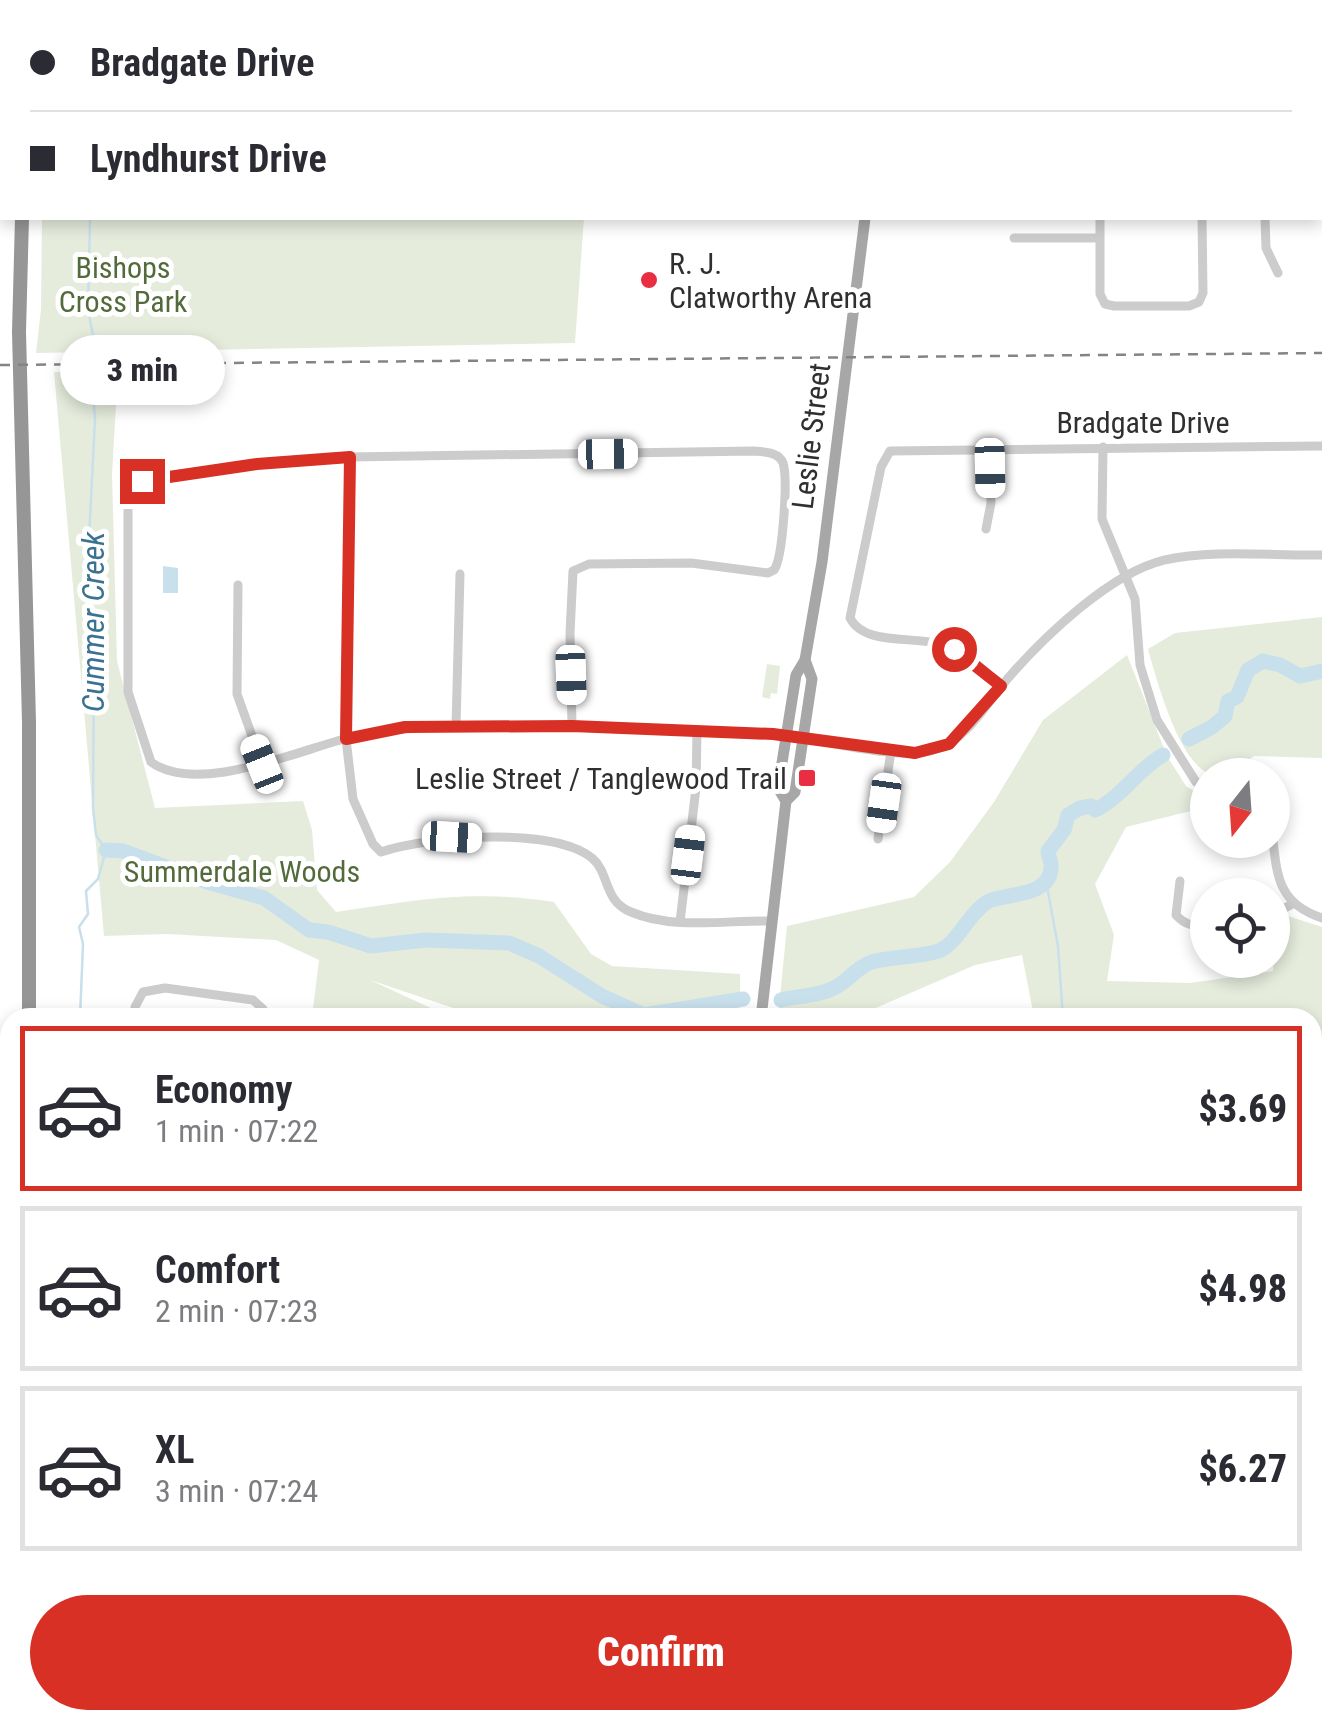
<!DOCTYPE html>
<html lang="en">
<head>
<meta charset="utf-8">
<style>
	body { margin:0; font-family:"Roboto Condensed",sans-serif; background:#f2f2f3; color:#2b2b33; height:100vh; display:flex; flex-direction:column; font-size:38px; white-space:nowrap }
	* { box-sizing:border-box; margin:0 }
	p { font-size:32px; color:#7c7c81 }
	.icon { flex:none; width:55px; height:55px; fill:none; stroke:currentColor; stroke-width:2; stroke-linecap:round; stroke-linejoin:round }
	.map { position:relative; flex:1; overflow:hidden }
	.sheet { position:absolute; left:0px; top:1008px; width:1322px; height:722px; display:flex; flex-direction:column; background:#fff; border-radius:30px 30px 0 0; box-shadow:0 5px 15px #0003 }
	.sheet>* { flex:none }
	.top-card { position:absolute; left:0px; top:0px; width:1322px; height:220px; box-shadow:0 5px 15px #0003; display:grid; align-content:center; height:220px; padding:0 30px; background:#fff }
	.needle { width:65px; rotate:197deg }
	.tools { position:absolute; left:1190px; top:758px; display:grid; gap:20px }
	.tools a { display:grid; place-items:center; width:100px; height:100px; border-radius:50%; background:#fff; box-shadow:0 5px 15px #0003; font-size:50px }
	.end { position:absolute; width:45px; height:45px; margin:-22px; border:12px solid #d93025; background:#fff; box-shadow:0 0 0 5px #fff }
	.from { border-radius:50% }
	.bubble { position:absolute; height:70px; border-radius:35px; background:#fff; box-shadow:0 5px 15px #0003; font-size:32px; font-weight:800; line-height:70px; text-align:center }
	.car { position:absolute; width:30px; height:60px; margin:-30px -15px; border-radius:12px; box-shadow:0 0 8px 2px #0007; background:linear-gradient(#fff 24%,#345 0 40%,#fff 0 76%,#345 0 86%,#fff 0) }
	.top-card b { display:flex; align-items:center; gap:35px; height:95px; font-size:38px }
	.top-card b+b { border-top:2px solid #e1e1e2 }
	.top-card i { width:25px; height:25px; background:#2b2b33 }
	ul { padding:18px 0 0; list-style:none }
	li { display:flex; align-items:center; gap:30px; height:165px; margin:0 20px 15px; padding:0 10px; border:5px solid #e1e1e2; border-radius:0px }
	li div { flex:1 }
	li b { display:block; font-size:38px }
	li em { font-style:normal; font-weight:800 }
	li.selected { border-color:#d93025 }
	li>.icon { width:90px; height:90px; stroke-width:1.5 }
	.button { display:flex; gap:20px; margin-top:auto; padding:20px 30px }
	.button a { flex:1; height:115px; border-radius:60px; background:#d93025; color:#fff; font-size:40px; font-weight:800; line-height:115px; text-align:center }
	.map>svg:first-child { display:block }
	.green { fill:#e5ecdc }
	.water { fill:#c8dfec }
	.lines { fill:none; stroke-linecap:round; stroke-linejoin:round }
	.stream { stroke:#c8dfec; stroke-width:2.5 }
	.river { stroke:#c8dfec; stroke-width:15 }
	.minor { stroke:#ccc; stroke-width:9 }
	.major { stroke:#a7a7a7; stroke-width:11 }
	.highway { stroke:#969696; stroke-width:14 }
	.rail { stroke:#848484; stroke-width:2.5; stroke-dasharray:10 8; stroke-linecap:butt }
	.route { stroke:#d93025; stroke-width:12 }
	.poi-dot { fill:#e82e40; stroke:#fff; stroke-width:4 }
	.labels { text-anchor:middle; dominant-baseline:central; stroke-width:10; stroke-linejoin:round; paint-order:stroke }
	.poi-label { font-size:30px; fill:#2f2f2f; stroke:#fff; text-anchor:start }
	.park-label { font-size:30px; fill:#536b3b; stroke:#fff }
	.street-label { font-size:30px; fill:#2f2f2f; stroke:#fff }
	.water-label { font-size:32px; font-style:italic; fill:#3b7293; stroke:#fff }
</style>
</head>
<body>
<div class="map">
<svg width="1322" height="1729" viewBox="0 0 1322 1729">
	<rect width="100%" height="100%" fill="#fff"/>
	<g class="green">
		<polygon points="1185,0 1322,0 1322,89 1320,2 1184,2"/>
		<polygon points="42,218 584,218 575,343 36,353 41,309"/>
		<path d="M 118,371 L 112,474 L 117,661 L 155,808 L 303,801 L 312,830 L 317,890 L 336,912 C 416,900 473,889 554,902 L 591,954 L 612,966 L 740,974 L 740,1017 L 480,1017 L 370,980 L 433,1009 L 431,1017 L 312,1017 L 319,960 L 276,940 L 167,934 L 104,936 L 54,372 Z"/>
		<path d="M 1322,617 L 1322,758 L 1254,756 L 1241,765 L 1237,775 C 1230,775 1220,777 1213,775 C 1180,768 1156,678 1148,649 L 1175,633 Z"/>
		<polygon points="1127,655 1167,756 1186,786 1207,799 1207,807 1126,827 1095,884 1114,935 1107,981 1190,983 1273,971 1275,924 1288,916 1322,927 1322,1114 1318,1144 1312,1142 1312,1018 1034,1017 1022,955 975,965 855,1017 778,1017 787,926 914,897 950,862 994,802 1043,720"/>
		<polygon points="767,664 780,666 777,694 771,693 770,699 762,697"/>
		<polygon points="1322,1421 1322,1493 1319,1495 1313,1492 1312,1427"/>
		<polygon points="54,1720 1283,1720 1289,1729 369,1729 355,1722 325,1722 320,1729 55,1729"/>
	</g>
	<polygon class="water" points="163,566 178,568 178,593 163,593"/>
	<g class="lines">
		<g class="stream">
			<polyline points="90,218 88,310 93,335"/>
			<polyline points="1046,881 1058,946 1063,1018"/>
			<polyline points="80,1018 83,944 79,927 88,914 86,891 98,879 106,850 96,835 93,808 94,660 88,557 95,420 93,390"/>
			<polyline points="1312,1455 1322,1465"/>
			<polyline points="61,1720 61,1729"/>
		</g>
		<g class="river">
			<polyline points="1189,739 1212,727 1225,716 1228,701 1237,697 1248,670 1263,661 1280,665 1300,676 1322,671"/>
			<polyline points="106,850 123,851 207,882 264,898 309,930 328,932 371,946 426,940 509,943 539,956 602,996 644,1015 743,999"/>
			<path d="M 781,1000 C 800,995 816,997 834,988 C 849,981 856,967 872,962 C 891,956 927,957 941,950 C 960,940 969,912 989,901 C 1007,893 1053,897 1051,865 C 1051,860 1048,856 1048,851 L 1064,830 L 1068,815 L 1080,808 L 1091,806 L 1095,810 C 1121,798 1138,769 1163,755"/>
		</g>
		<g class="minor">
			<polyline points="142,0 142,2"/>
			<polyline points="511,0 511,2"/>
			<polyline points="630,0 630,2"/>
			<polyline points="966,0 966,2"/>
			<polyline points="1154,0 1155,2"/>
			<polyline points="771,2 771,0"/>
			<polyline points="1100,218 1100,294 1105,304 1114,306 1189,306 1199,302 1203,293 1202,218"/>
			<polyline points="1265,218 1266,248 1278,273"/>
			<polyline points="1014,238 1099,238"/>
			<polyline points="1103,447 1102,519 1135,599 1140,665 1157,720 1196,782 1208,789"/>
			<path d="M 350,457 L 346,739 L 353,799 L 373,844 L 381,852 C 427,836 553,826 592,858 C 610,873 603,901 631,912 C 673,930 727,920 770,921"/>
			<polyline points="986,529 991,503 990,448"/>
			<polyline points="238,585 237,694 262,764"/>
			<path d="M 1001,686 C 984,671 967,652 944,645 C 916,635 865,647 850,618 L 881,467 L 890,451 L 1322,446"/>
			<polyline points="456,726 460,574"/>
			<path d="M 572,726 L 570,633 L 573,571 L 589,564 L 691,563 L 768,573 L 774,570 C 783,558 788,478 783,463 C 779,452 764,452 754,451 L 350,457 L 257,464 L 165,476 L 132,484 L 128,502 L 128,692 L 151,762 C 197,796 299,750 348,738 C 383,730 417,727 453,726 C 543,725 634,727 725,733 C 742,734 760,733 777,734 C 820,739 895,761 934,750 C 967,741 988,701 1009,677 C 1044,637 1110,573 1164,560 C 1214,549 1271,556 1322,555"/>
			<path d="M 1272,832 C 1277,873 1276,903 1322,918"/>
			<polyline points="878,839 891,751"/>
			<path d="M 1180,881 L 1176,915 C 1186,926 1193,926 1208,925"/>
			<polyline points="1272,915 1294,903"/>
			<polyline points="680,922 696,788 697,731"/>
			<polyline points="135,1018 135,1007 143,992 165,988 253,1000 263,1009 264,1018"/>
			<polyline points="1312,1167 1322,1167"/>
			<polyline points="1312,1406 1322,1400"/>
			<polyline points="1312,1587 1322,1598"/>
		</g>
		<g class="major">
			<polyline points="867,0 867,2"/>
			<polyline points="1320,109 1322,109"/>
			<polyline points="0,115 2,115"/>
			<polyline points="786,801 778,788 796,675 805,660 822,562 865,218"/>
			<polyline points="761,1018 786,801 795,792 812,679 805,660"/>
			<polyline points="1307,1720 1311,1729"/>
		</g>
		<g class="highway">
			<polyline points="29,2 29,0"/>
			<polyline points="22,218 19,332 29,722 29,1018"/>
			<polyline points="37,1720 38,1729"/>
			<polyline points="23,1729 23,1720"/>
		</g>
		<polyline class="rail" points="0,365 1322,353"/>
	</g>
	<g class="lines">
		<polyline class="route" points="142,481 257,464 350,457 346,739 405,727 572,726 773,734 915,753 949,744 1001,686 954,649"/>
	</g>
	<g class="poi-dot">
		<circle cx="649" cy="280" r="10"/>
		<rect x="797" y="768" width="20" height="20" rx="5"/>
	</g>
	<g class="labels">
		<g class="poi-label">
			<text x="669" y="263">R. J.<tspan x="669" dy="34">Clatworthy Arena</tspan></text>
			<text x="787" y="778" text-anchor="end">Leslie Street / Tanglewood Trail</text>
		</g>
		<g class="park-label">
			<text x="123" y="267">Bishops<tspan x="123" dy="34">Cross Park</tspan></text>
			<text x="242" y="871">Summerdale Woods</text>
		</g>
		<g class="street-label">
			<text x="1143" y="422">Bradgate Drive</text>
			<text transform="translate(811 436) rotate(-83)">Leslie Street</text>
		</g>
		<g class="water-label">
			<text transform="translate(93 622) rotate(-90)">Cummer Creek</text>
		</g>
	</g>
</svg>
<div class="tools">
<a><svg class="needle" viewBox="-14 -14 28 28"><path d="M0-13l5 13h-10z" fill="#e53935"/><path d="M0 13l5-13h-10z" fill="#7c7c81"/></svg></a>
<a><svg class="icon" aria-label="locate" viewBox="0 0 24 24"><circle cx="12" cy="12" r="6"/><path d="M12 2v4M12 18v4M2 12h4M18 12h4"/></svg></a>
</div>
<i class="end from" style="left:954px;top:649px"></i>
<i class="end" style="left:142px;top:481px"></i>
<div class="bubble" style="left:60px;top:335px;width:165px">3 min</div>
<i class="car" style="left:608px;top:454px;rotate:89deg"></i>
<i class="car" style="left:990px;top:468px;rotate:179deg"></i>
<i class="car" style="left:571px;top:675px;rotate:178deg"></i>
<i class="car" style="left:262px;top:764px;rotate:338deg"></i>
<i class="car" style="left:884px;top:803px;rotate:188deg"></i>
<i class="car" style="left:452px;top:837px;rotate:93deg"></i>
<i class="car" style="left:688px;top:855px;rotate:7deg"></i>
<div class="top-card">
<b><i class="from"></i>Bradgate Drive</b>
<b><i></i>Lyndhurst Drive</b>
</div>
<section class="sheet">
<ul>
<li class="selected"><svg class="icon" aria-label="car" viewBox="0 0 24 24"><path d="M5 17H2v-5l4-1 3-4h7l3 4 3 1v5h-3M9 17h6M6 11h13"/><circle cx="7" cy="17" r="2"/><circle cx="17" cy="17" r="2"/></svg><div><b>Economy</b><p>1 min · 07:22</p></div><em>$3.69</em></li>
<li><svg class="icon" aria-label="car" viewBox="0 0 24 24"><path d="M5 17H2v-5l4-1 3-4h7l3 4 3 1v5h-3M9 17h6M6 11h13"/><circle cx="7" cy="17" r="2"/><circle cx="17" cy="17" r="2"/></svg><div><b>Comfort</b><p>2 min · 07:23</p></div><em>$4.98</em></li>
<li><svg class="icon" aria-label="car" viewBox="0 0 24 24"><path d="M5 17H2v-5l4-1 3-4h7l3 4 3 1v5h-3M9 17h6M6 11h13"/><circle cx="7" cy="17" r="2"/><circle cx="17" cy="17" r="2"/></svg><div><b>XL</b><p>3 min · 07:24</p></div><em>$6.27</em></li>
</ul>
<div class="button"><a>Confirm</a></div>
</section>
</div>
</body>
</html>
